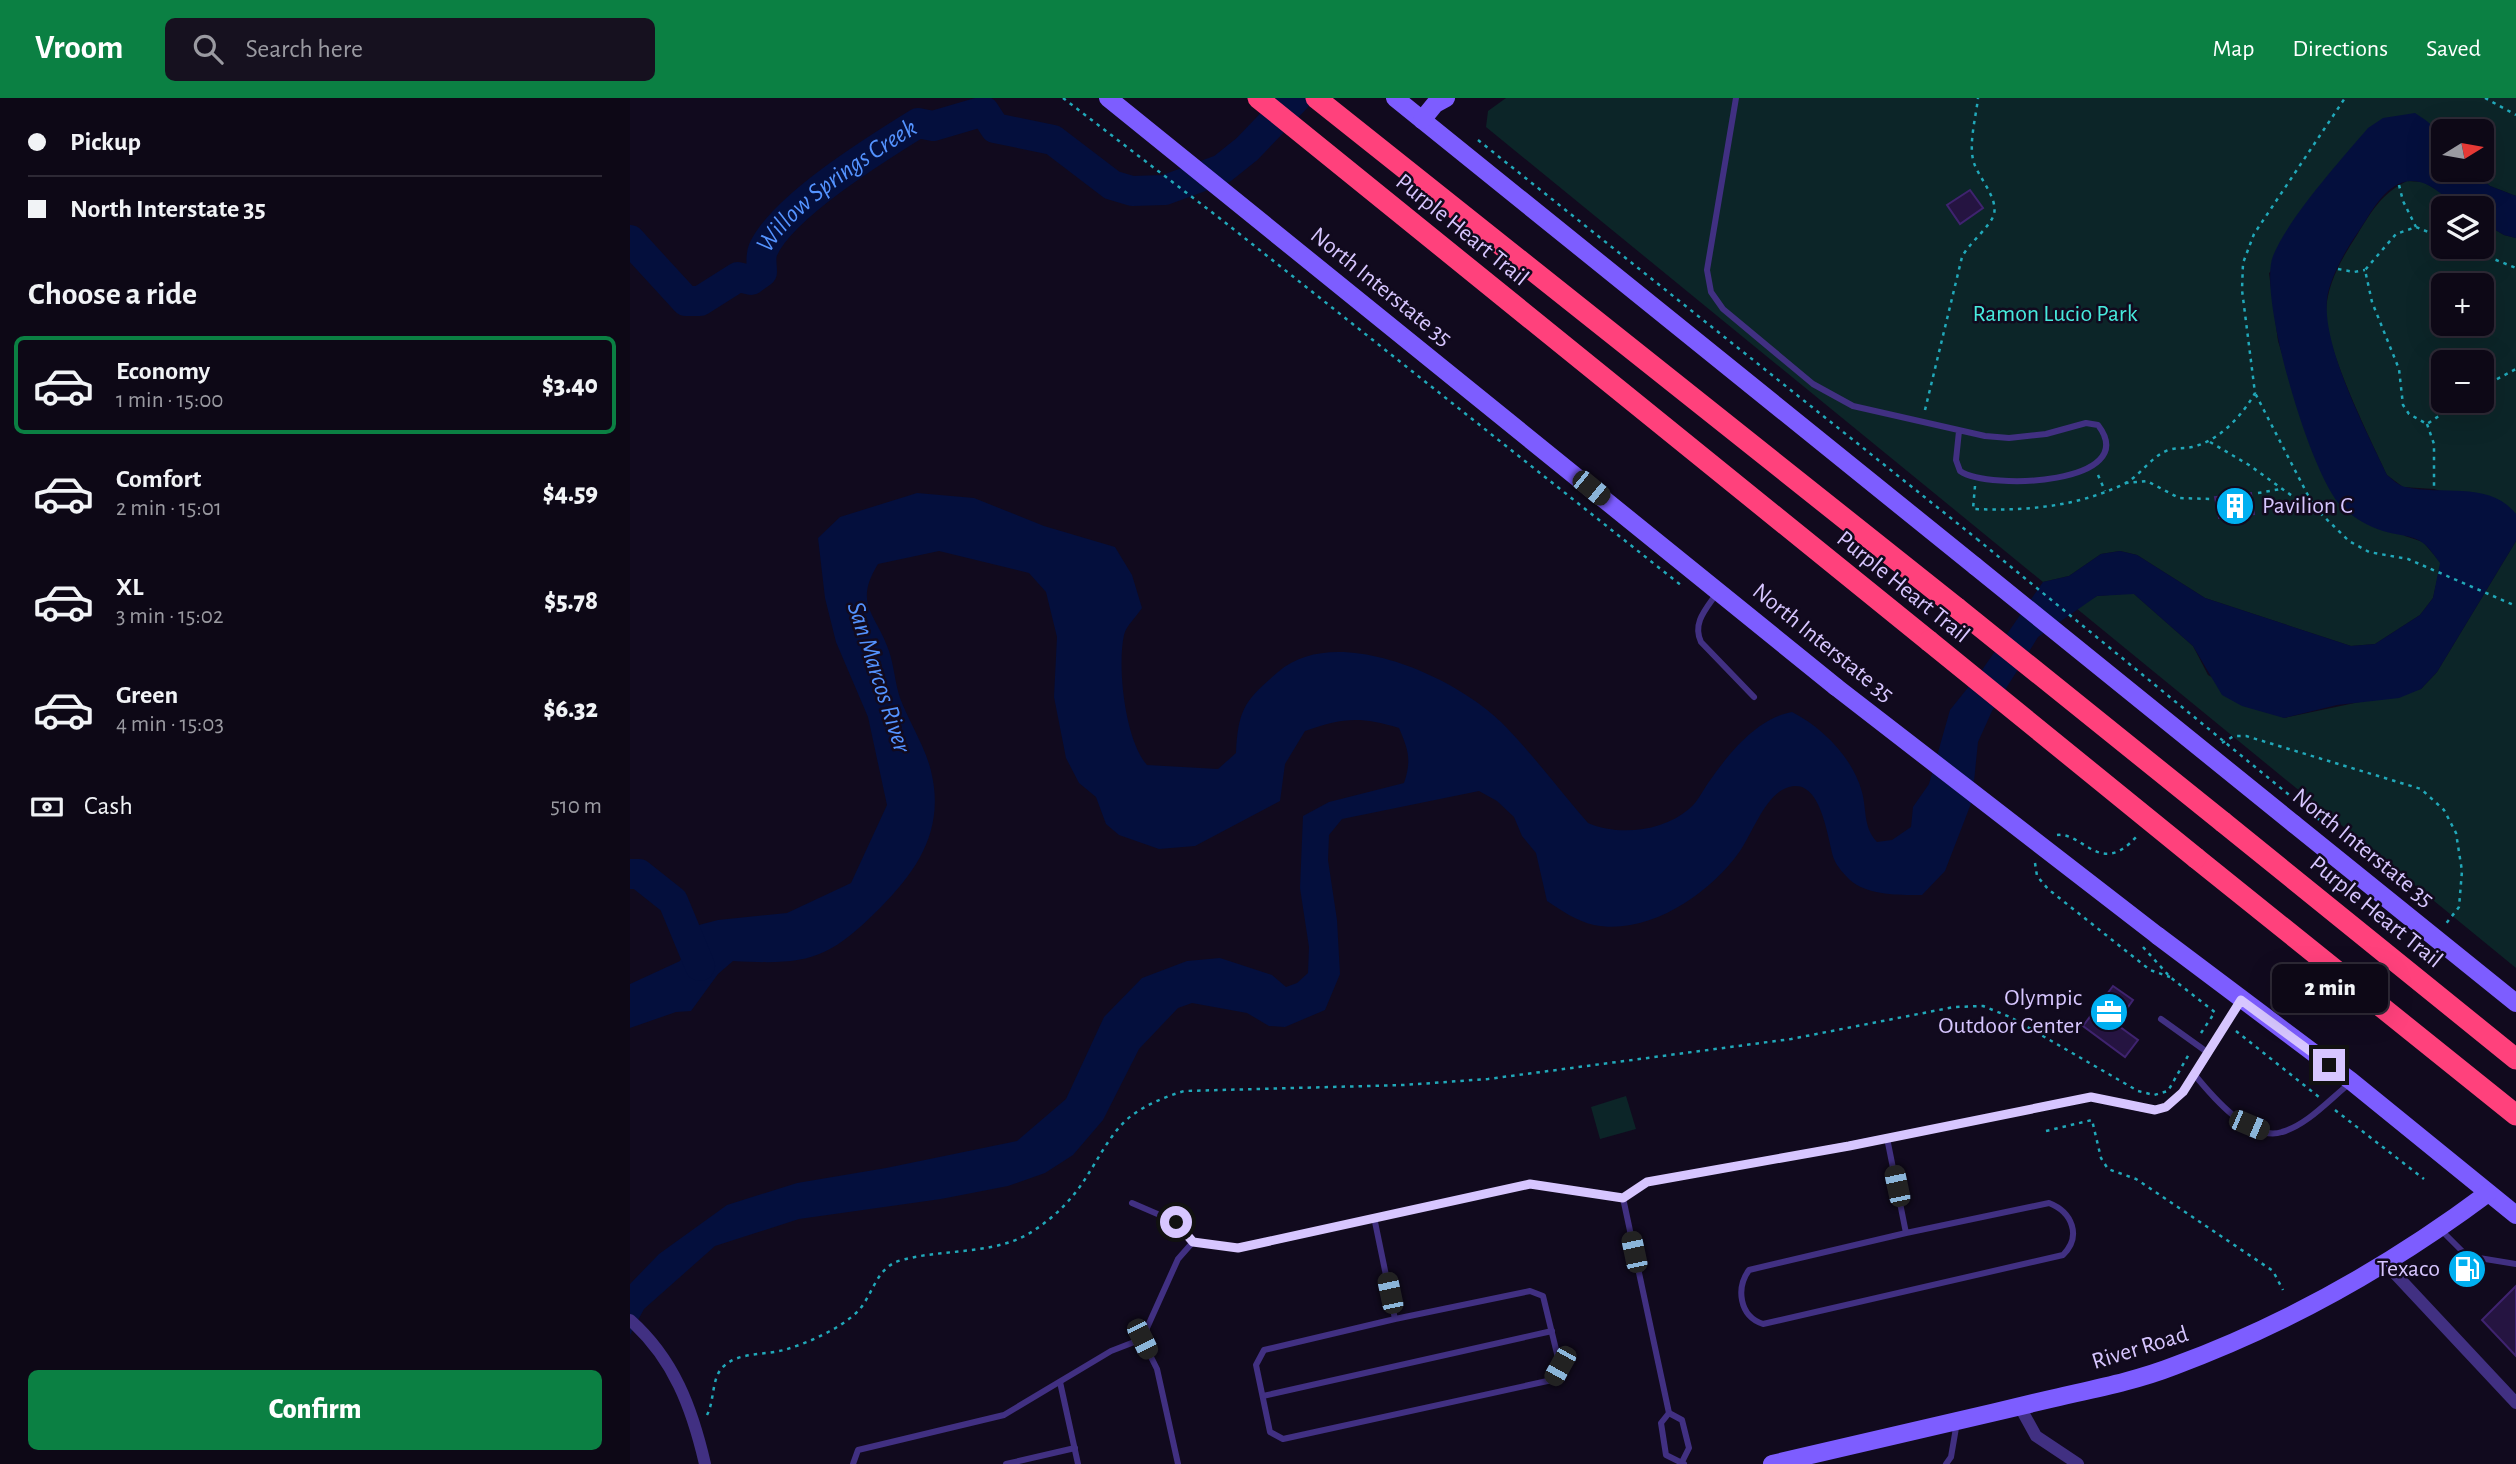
<!DOCTYPE html>
<html lang="en">
<head>
<meta charset="utf-8">
<style>
	body { margin:0; font-family:"Alegreya Sans",sans-serif; background:#16111f; color:#f1f3f6; height:100vh; display:flex; flex-direction:column; font-size:26px; white-space:nowrap }
	* { box-sizing:border-box; margin:0 }
	p { font-size:23px; color:#9a9aa1 }
	.icon { flex:none; width:38px; height:38px; fill:none; stroke:currentColor; stroke-width:2; stroke-linecap:round; stroke-linejoin:round }
	.map { position:relative; flex:1; overflow:hidden }
	.drawer { display:flex; flex-direction:column; background:#0d0816; width:630px }
	.drawer>* { flex:none }
	.hud { display:grid; align-content:center; height:154px; padding:0 28px; background:#0d0816 }
	.needle { width:46px; rotate:79deg }
	.fabs { position:absolute; left:1801px; top:21px; display:grid; gap:14px }
	.fabs a { display:grid; place-items:center; width:63px; height:63px; border-radius:10px; background:#0d0816; box-shadow:0 7px 28px #0002,0 0 0 2px #2d2935; font-size:35px }
	.end { position:absolute; width:32px; height:32px; margin:-16px; border:9px solid #d7c6ff; background:#111; box-shadow:0 0 0 4px #111 }
	.from { border-radius:50% }
	.bubble { position:absolute; height:49px; border-radius:10px; background:#0d0816; box-shadow:0 7px 28px #0002,0 0 0 2px #2d2935; font-size:23px; font-weight:800; line-height:49px; text-align:center }
	.car { position:absolute; width:21px; height:42px; margin:-21px -10px; border-radius:9px; box-shadow:0 0 5px 2px #0007; background:linear-gradient(#222 24%,#8ab4d8 0 40%,#222 0 76%,#8ab4d8 0 86%,#222 0) }
	.hud b { display:flex; align-items:center; gap:24px; height:66px; font-size:26px }
	.hud b+b { border-top:2px solid #2d2935 }
	.hud i { width:18px; height:18px; background:#f1f3f6 }
	ul { padding:0; list-style:none }
	li { display:flex; align-items:center; gap:21px; height:98px; margin:0 14px 10px; padding:0 14px; border:4px solid transparent; border-radius:10px }
	li div { flex:1 }
	li b { display:block; font-size:26px }
	li em { font-style:normal; font-weight:800 }
	li.current { border-color:#0b8043 }
	li>.icon { width:63px; height:63px; stroke-width:1.5 }
	h2 { padding:0 28px; font-size:32px; line-height:84px }
	.pay { display:flex; align-items:center; gap:18px; height:77px; padding:0 28px; font-size:26px }
	.pay p { margin-inline-start:auto }
	.cta { display:flex; gap:14px; margin-top:auto; padding:14px 28px }
	.cta a { flex:1; height:80px; border-radius:10px; background:#0b8043; color:#fff; font-size:28px; font-weight:800; line-height:80px; text-align:center }
	header { display:flex; align-items:center; gap:42px; box-sizing:border-box; height:98px; padding:0 35px; background:#0b8043; color:#fff }
	header strong { font-size:33px }
	nav { display:flex; gap:38px; margin-inline-start:auto; font-size:24px }
	.search { width:490px; height:63px; background:#16111f; display:flex; align-items:center; gap:18px; box-sizing:border-box; padding:0 24px; border-radius:10px; color:#9a9aa1; font-size:26px }
	main { display:flex; flex:1; min-height:0 }
	.map>svg:first-child { display:block }
	.green { fill:#0c2528; fill-rule:evenodd }
	.water { fill:#040f3d }
	.lines { fill:none; stroke-linecap:round; stroke-linejoin:round }
	.river { stroke:#040f3d; stroke-width:30 }
	.building { fill:#251441; stroke:#3f236f; stroke-width:2 }
	.path { stroke:#21a8b9; stroke-width:2.5; stroke-dasharray:3.5 5; stroke-linecap:butt }
	.lane { stroke:#413082; stroke-width:6 }
	.street { stroke:#413082; stroke-width:12 }
	.secondary { stroke:#7d5dff; stroke-width:18 }
	.highway { stroke:#ff417c; stroke-width:21 }
	.path-bridge { stroke:#21a8b9; stroke-width:2.5; stroke-dasharray:3.5 5; stroke-linecap:butt }
	.secondary-bridge { stroke:#7d5dff; stroke-width:18 }
	.highway-bridge { stroke:#ff417c; stroke-width:21 }
	.route { stroke:#d7c6ff; stroke-width:9 }
	.labels { text-anchor:middle; dominant-baseline:central; stroke-width:5; stroke-linejoin:round; paint-order:stroke }
	.street-label { font-size:24px; fill:#d7c6ff; stroke:#110a1e }
	.park-label { font-size:24px; fill:#47eadd; stroke:#110a1e }
	.poi-label { font-size:24px; fill:#d7c6ff; stroke:#110a1e; text-anchor:end }
	.water-label { font-size:26px; font-style:italic; fill:#5493ff; stroke:#110a1e }
</style>
</head>
<body>
<header>
<strong>Vroom</strong>
<div class="search"><svg class="icon" aria-label="search" viewBox="0 0 24 24"><circle cx="10" cy="10" r="6"/><path d="M15 15l6 6"/></svg>Search here</div>
<nav><a>Map</a><a>Directions</a><a>Saved</a></nav>
</header>
<main>
<section class="drawer">
<div class="hud">
<b><i class="from"></i>Pickup</b>
<b><i></i>North Interstate 35</b>
</div>
<h2>Choose a ride</h2>
<ul>
<li class="current"><svg class="icon" aria-label="car" viewBox="0 0 24 24"><path d="M5 17H2v-5l4-1 3-4h7l3 4 3 1v5h-3M9 17h6M6 11h13"/><circle cx="7" cy="17" r="2"/><circle cx="17" cy="17" r="2"/></svg><div><b>Economy</b><p>1 min · 15:00</p></div><em>$3.40</em></li>
<li><svg class="icon" aria-label="car" viewBox="0 0 24 24"><path d="M5 17H2v-5l4-1 3-4h7l3 4 3 1v5h-3M9 17h6M6 11h13"/><circle cx="7" cy="17" r="2"/><circle cx="17" cy="17" r="2"/></svg><div><b>Comfort</b><p>2 min · 15:01</p></div><em>$4.59</em></li>
<li><svg class="icon" aria-label="car" viewBox="0 0 24 24"><path d="M5 17H2v-5l4-1 3-4h7l3 4 3 1v5h-3M9 17h6M6 11h13"/><circle cx="7" cy="17" r="2"/><circle cx="17" cy="17" r="2"/></svg><div><b>XL</b><p>3 min · 15:02</p></div><em>$5.78</em></li>
<li><svg class="icon" aria-label="car" viewBox="0 0 24 24"><path d="M5 17H2v-5l4-1 3-4h7l3 4 3 1v5h-3M9 17h6M6 11h13"/><circle cx="7" cy="17" r="2"/><circle cx="17" cy="17" r="2"/></svg><div><b>Green</b><p>4 min · 15:03</p></div><em>$6.32</em></li>
</ul>
<div class="pay"><svg class="icon" aria-label="cash" viewBox="0 0 24 24"><path d="M3 7h18v10H3z"/><circle cx="12" cy="12" r="2"/></svg>Cash<p>510 m</p></div>
<div class="cta"><a>Confirm</a></div>
</section>
<div class="map">
<svg width="1886" height="1366" viewBox="0 0 1886 1366">
	<rect width="100%" height="100%" fill="#110a1e"/>
	<g class="green">
		<polygon points="876,0 1886,0 1886,98 1860,88 1841,72 1852,72 1852,33 1813,33 1813,39 1806,29 1639,175 1648,243 1663,290 1775,438 1793,444 1811,465 1803,500 1790,517 1745,546 1721,548 1575,500 1507,457 1490,453 1471,456 1439,478 1413,484 856,29 858,13"/>
		<path d="M 1777,83 L 1794,84 L 1835,110 L 1813,110 L 1813,149 L 1852,149 L 1852,124 L 1874,137 L 1886,140 L 1886,416 L 1804,391 L 1773,389 L 1757,377 C 1740,340 1696,252 1696,216 C 1696,187 1712,160 1727,137 C 1742,113 1751,96 1777,83 ZM 1813,187 L 1852,187 L 1852,226 L 1813,226 ZM 1813,264 L 1852,264 L 1852,303 L 1813,303 Z"/>
		<polygon points="1886,443 1886,870 1446,510 1467,498 1503,495 1563,548 1578,577 1654,620 1791,591 1807,574"/>
		<polygon points="996,998 1006,1031 970,1041 961,1009"/>
	</g>
	<path class="water" d="M 1785,15 C 1814,34 1813,38 1813,72 L 1841,72 L 1860,88 L 1886,98 L 1886,140 L 1874,137 L 1852,124 L 1852,110 C 1847,110 1840,112 1835,110 C 1815,104 1803,81 1779,83 C 1758,85 1744,109 1734,125 C 1720,146 1706,167 1699,191 C 1685,237 1737,333 1757,377 C 1762,381 1769,388 1775,389 C 1813,398 1859,382 1886,416 L 1886,443 L 1807,574 L 1791,591 L 1769,600 L 1707,607 L 1654,620 L 1612,608 L 1592,597 L 1563,548 L 1504,496 L 1467,498 L 1408,539 L 1362,613 L 1348,644 L 1342,703 L 1315,773 L 1292,797 C 1271,797 1238,798 1220,782 C 1215,777 1207,769 1204,761 C 1197,740 1191,671 1152,692 C 1134,702 1121,737 1110,753 C 1080,796 1018,838 964,827 C 946,823 931,812 917,803 L 906,755 L 892,738 L 884,719 L 867,703 L 849,693 L 712,721 L 699,737 L 698,762 L 707,822 L 710,876 L 695,912 L 655,929 L 639,928 L 617,915 L 562,905 L 548,910 L 509,951 L 473,1022 L 443,1057 L 415,1075 L 378,1088 L 311,1101 L 169,1121 L 85,1148 L 14,1211 L 0,1237 L 0,1186 L 29,1156 L 97,1107 L 167,1085 L 256,1070 L 387,1043 L 436,1001 L 474,919 L 512,880 L 557,863 L 590,860 L 642,877 L 656,889 L 667,885 L 678,875 L 679,849 L 670,790 L 673,718 L 699,704 L 774,685 C 782,662 778,651 769,630 C 729,618 713,620 675,633 L 655,666 L 650,703 L 565,748 L 529,751 L 489,737 L 476,726 L 466,699 L 449,685 L 436,660 L 424,599 L 427,539 L 416,494 L 399,475 L 309,453 L 248,466 C 223,507 246,515 259,553 C 264,568 265,585 270,600 C 279,624 295,648 301,673 C 315,730 289,771 250,810 C 197,863 177,867 103,863 L 88,876 L 61,913 L 46,914 L 0,930 L 0,886 L 50,863 L 65,828 L 88,822 L 157,815 L 221,785 L 257,707 L 238,619 L 206,544 L 195,500 L 188,440 L 210,419 L 287,395 L 344,400 L 414,428 L 485,449 L 502,477 L 512,510 C 507,518 496,528 494,537 C 487,569 495,642 517,667 L 588,671 L 606,655 C 608,611 615,602 648,574 C 705,524 824,578 871,624 C 902,655 929,692 958,725 C 988,738 1032,734 1059,711 C 1068,704 1074,690 1081,681 C 1100,654 1128,620 1162,614 C 1192,629 1223,660 1232,694 C 1237,713 1233,729 1247,744 L 1262,742 L 1281,729 L 1283,709 L 1299,686 L 1320,612 L 1352,572 L 1413,484 L 1439,478 L 1471,456 L 1490,453 L 1507,457 L 1575,500 L 1721,548 L 1745,546 L 1790,517 L 1803,500 L 1810,465 C 1805,459 1800,450 1793,445 C 1783,437 1765,437 1753,433 C 1737,428 1724,420 1712,409 C 1681,380 1627,197 1643,158 C 1659,119 1710,63 1738,30 L 1753,20 Z"/>
	<g class="lines">
		<g class="river">
			<path id="s1" d="M 0,142 L 56,203 L 70,203 L 108,179 L 121,182 L 132,174 C 132,167 130,159 133,152 C 152,109 246,51 288,25 L 303,28 L 354,13 L 365,30 L 423,42 L 482,87 L 502,93 L 535,92 L 592,71 L 617,51 L 666,0"/>
			<polyline points="0,776 9,776 43,803 70,868"/>
		</g>
	</g>
	<g class="building">
		<polygon points="1340,92 1353,110 1330,126 1317,107"/>
		<polygon points="1621,395 1624,416 1589,420 1585,399"/>
		<polygon points="1483,888 1503,902 1486,926 1508,942 1495,959 1453,928"/>
		<polygon points="1886,1188 1886,1258 1852,1222"/>
	</g>
	<g class="lines">
		<g class="path">
			<polyline points="433,0 592,122 1052,488"/>
			<polyline points="1855,0 1886,17"/>
			<polyline points="848,42 1347,441"/>
			<polyline points="1769,87 1773,103 1786,129"/>
			<polyline points="1813,140 1786,129 1766,136 1735,172 1742,204 1769,271 1773,307 1779,316 1797,326 1831,303"/>
			<polyline points="1834,149 1886,170"/>
			<polyline points="1708,171 1724,174 1735,172"/>
			<polyline points="1852,289 1886,271"/>
			<path d="M 1295,312 L 1332,159 C 1339,145 1361,128 1364,116 C 1368,100 1349,80 1344,65 C 1338,47 1346,19 1348,0"/>
			<polyline points="1797,326 1804,346 1804,391"/>
			<polyline points="1580,344 1619,367 1672,405 1684,409 1625,295"/>
			<polyline points="1468,377 1475,393"/>
			<polyline points="1495,385 1517,383 1549,400 1581,401"/>
			<path d="M 1345,388 L 1343,411 C 1396,413 1446,409 1494,386 C 1510,378 1520,360 1536,353 C 1544,349 1554,351 1562,349 C 1589,343 1612,318 1625,295 L 1612,192 L 1613,165 L 1624,136 L 1715,0"/>
			<polyline points="1628,395 1651,391"/>
			<polyline points="1684,409 1719,443 1739,454 1778,461 1886,508"/>
			<polyline points="1592,645 1604,638 1616,638 1791,691 1814,712 1826,735 1832,773 1829,809 1815,827"/>
			<polyline points="1680,714 1694,726"/>
			<path d="M 1427,737 C 1454,734 1470,780 1507,738"/>
			<polyline points="1405,765 1407,778 1418,791 1520,872 1540,879"/>
			<polyline points="1513,849 1540,879 1586,915"/>
			<polyline points="1606,933 1689,999"/>
			<polyline points="1571,935 1585,914"/>
			<polyline points="1705,1012 1794,1081"/>
			<polyline points="1416,1033 1462,1022 1471,1060 1478,1071 1506,1081 1643,1173 1653,1192"/>
			<path d="M 77,1317 C 85,1302 81,1279 94,1268 C 109,1254 135,1257 154,1252 C 178,1245 207,1232 225,1216 C 244,1199 244,1169 272,1162 C 315,1150 368,1158 406,1131 C 427,1117 444,1099 457,1078 C 470,1058 482,1033 501,1018 C 517,1006 535,999 554,993 L 774,987 L 858,981 L 1161,941 L 1324,909 L 1353,908 L 1380,919 L 1508,993 L 1524,997 L 1538,993 L 1559,956"/>
		</g>
		<g class="lane">
			<path d="M 1106,0 L 1077,172 L 1081,194 L 1093,211 L 1183,286 L 1223,308 L 1355,338 L 1379,340 L 1416,336 L 1456,325 L 1468,327 C 1513,386 1359,393 1330,373 L 1326,362 L 1329,333"/>
			<path d="M 1087,495 C 1076,511 1062,525 1071,544 L 1124,599"/>
			<polyline points="1531,921 1577,954"/>
			<path d="M 1564,976 C 1581,997 1620,1044 1652,1034 C 1677,1027 1699,1002 1719,986"/>
			<path d="M 1257,1040 L 1276,1135 L 1419,1105 C 1442,1114 1452,1138 1433,1157 L 1133,1226 C 1109,1218 1106,1190 1119,1172 L 1276,1135"/>
			<polyline points="993,1100 1039,1315"/>
			<path d="M 502,1105 L 546,1124 L 563,1144 L 608,1151 L 900,1086 L 993,1100 L 1017,1084 C 1164,1058 1309,1030 1455,1000 C 1481,995 1513,1021 1538,1008 C 1558,997 1595,926 1610,904"/>
			<polyline points="744,1119 765,1221 900,1193 913,1198 930,1268 922,1282 653,1341 640,1334 626,1267 634,1252 765,1221"/>
			<polyline points="1811,1132 1837,1158 1886,1166"/>
			<polyline points="512,1241 527,1271 548,1366"/>
			<polyline points="430,1284 448,1366"/>
			<polyline points="633,1298 922,1233"/>
			<polyline points="1039,1315 1031,1325 1036,1357 1054,1366"/>
			<polyline points="1039,1315 1052,1322 1059,1350 1052,1364"/>
			<polyline points="223,1366 228,1352 374,1317 481,1253 512,1241 548,1161 563,1144"/>
			<polyline points="376,1366 445,1350"/>
			<polyline points="1316,1366 1321,1359 1327,1324"/>
		</g>
		<g class="street">
			<polyline points="1755,1165 1886,1305"/>
			<path d="M 0,1222 C 44,1261 62,1310 75,1366"/>
			<polyline points="1390,1309 1406,1338 1448,1366"/>
		</g>
		<g class="secondary">
			<polyline points="478,0 1206,589"/>
			<polyline points="765,0 1345,468"/>
			<polyline points="792,22 805,6 816,0"/>
			<polyline points="1664,726 1886,905"/>
			<polyline points="1528,838 1721,983 1886,1117"/>
			<path d="M 1142,1366 C 1234,1345 1325,1324 1416,1302 C 1458,1292 1503,1284 1544,1268 C 1655,1227 1763,1166 1858,1095"/>
		</g>
		<g class="highway">
			<polyline points="628,0 1299,543"/>
			<polyline points="686,0 1327,510"/>
			<polyline points="1593,724 1886,961"/>
			<polyline points="1566,760 1886,1017"/>
		</g>
		<polyline class="path-bridge" points="1347,441 1680,714"/>
		<g class="secondary-bridge">
			<polyline points="1345,468 1664,726"/>
			<polyline points="1206,589 1528,838"/>
		</g>
		<g class="highway-bridge">
			<polyline points="1327,510 1593,724"/>
			<polyline points="1299,543 1566,760"/>
		</g>
	</g>
	<g class="lines">
		<polyline class="route" points="546,1124 563,1144 608,1150 900,1086 993,1100 1017,1084 1219,1048 1461,999 1525,1012 1536,1009 1553,994 1611,902 1699,967"/>
	</g>
	<defs>
		<symbol id="building-disc" viewBox="-11 -11 22 22"><circle r="9.5" fill="#00b0f1" stroke="#110a1e"/><path d="M-4-6H4V6H1V3H-1V6H-4ZM-2.5-4.3h1.7v1.8h-1.7ZM.8-4.3h1.7v1.8H.8ZM-2.5-1h1.7V.8h-1.7ZM.8-1h1.7V.8H.8Z" fill="#fff"/></symbol>
		<symbol id="office-disc" viewBox="-11 -11 22 22"><circle r="9.5" fill="#00b0f1" stroke="#110a1e"/><path d="M-6-3h4V-5.5h4V-3h4V5H-6ZM-1-4.5V-3h2v-1.5ZM-6 0V1H6V0Z" fill="#fff"/></symbol>
		<symbol id="fuel-disc" viewBox="-11 -11 22 22"><circle r="9.5" fill="#00b0f1" stroke="#110a1e"/><path d="M-5.5-6h7V0h2V4h1.3V-2.5L3-4.5l.8-.8L6-3V5H2.5V1h-1V6h-7ZM-4.2-4.7v3.2H.2V-4.7Z" fill="#fff"/></symbol>
	</defs>
	<g fill-rule="evenodd">
		<use href="#building-disc" x="1583" y="386" width="44" height="44"/>
		<use href="#office-disc" x="1457" y="892" width="44" height="44"/>
		<use href="#fuel-disc" x="1815" y="1149" width="44" height="44"/>
	</g>
	<g class="labels">
		<g class="street-label">
			<text transform="translate(832 132) rotate(39)">Purple Heart Trail</text>
			<text transform="translate(751 189) rotate(39)">North Interstate 35</text>
			<text transform="translate(1273 489) rotate(39)">Purple Heart Trail</text>
			<text transform="translate(1193 545) rotate(39)">North Interstate 35</text>
			<text transform="translate(1733 750) rotate(39)">North Interstate 35</text>
			<text transform="translate(1746 814) rotate(39)">Purple Heart Trail</text>
			<text transform="translate(1510 1250) rotate(-17)">River Road</text>
		</g>
		<g class="park-label">
			<text x="1425" y="216">Ramon Lucio Park</text>
		</g>
		<g class="poi-label">
			<text x="1632" y="408" text-anchor="start">Pavilion C</text>
			<text x="1452" y="900">Olympic<tspan x="1452" dy="28">Outdoor Center</tspan></text>
			<text x="1810" y="1171">Texaco</text>
		</g>
		<g class="water-label">
			<text stroke="none"><textPath href="#s1" startOffset="290">Willow Springs Creek</textPath></text>
			<text transform="translate(249 579) rotate(72)">San Marcos River</text>
		</g>
	</g>
</svg>
<div class="fabs">
<a><svg class="needle" viewBox="-14 -14 28 28"><path d="M0-13l5 13h-10z" fill="#e53935"/><path d="M0 13l5-13h-10z" fill="#9a9aa1"/></svg></a>
<a><svg class="icon" aria-label="layers" viewBox="0 0 24 24"><path d="M12 4l9 5-9 5-9-5zM3 14l9 5 9-5"/></svg></a>
<a>+</a>
<a>−</a>
</div>
<i class="end from" style="left:546px;top:1124px"></i>
<i class="end" style="left:1699px;top:967px"></i>
<div class="bubble" style="left:1642px;top:866px;width:116px">2 min</div>
<i class="car" style="left:961px;top:390px;rotate:129deg"></i>
<i class="car" style="left:1619px;top:1027px;rotate:113deg"></i>
<i class="car" style="left:1267px;top:1088px;rotate:348deg"></i>
<i class="car" style="left:1004px;top:1154px;rotate:348deg"></i>
<i class="car" style="left:760px;top:1195px;rotate:348deg"></i>
<i class="car" style="left:512px;top:1241px;rotate:154deg"></i>
<i class="car" style="left:930px;top:1268px;rotate:209deg"></i>
</div>
</main>
</body>
</html>
